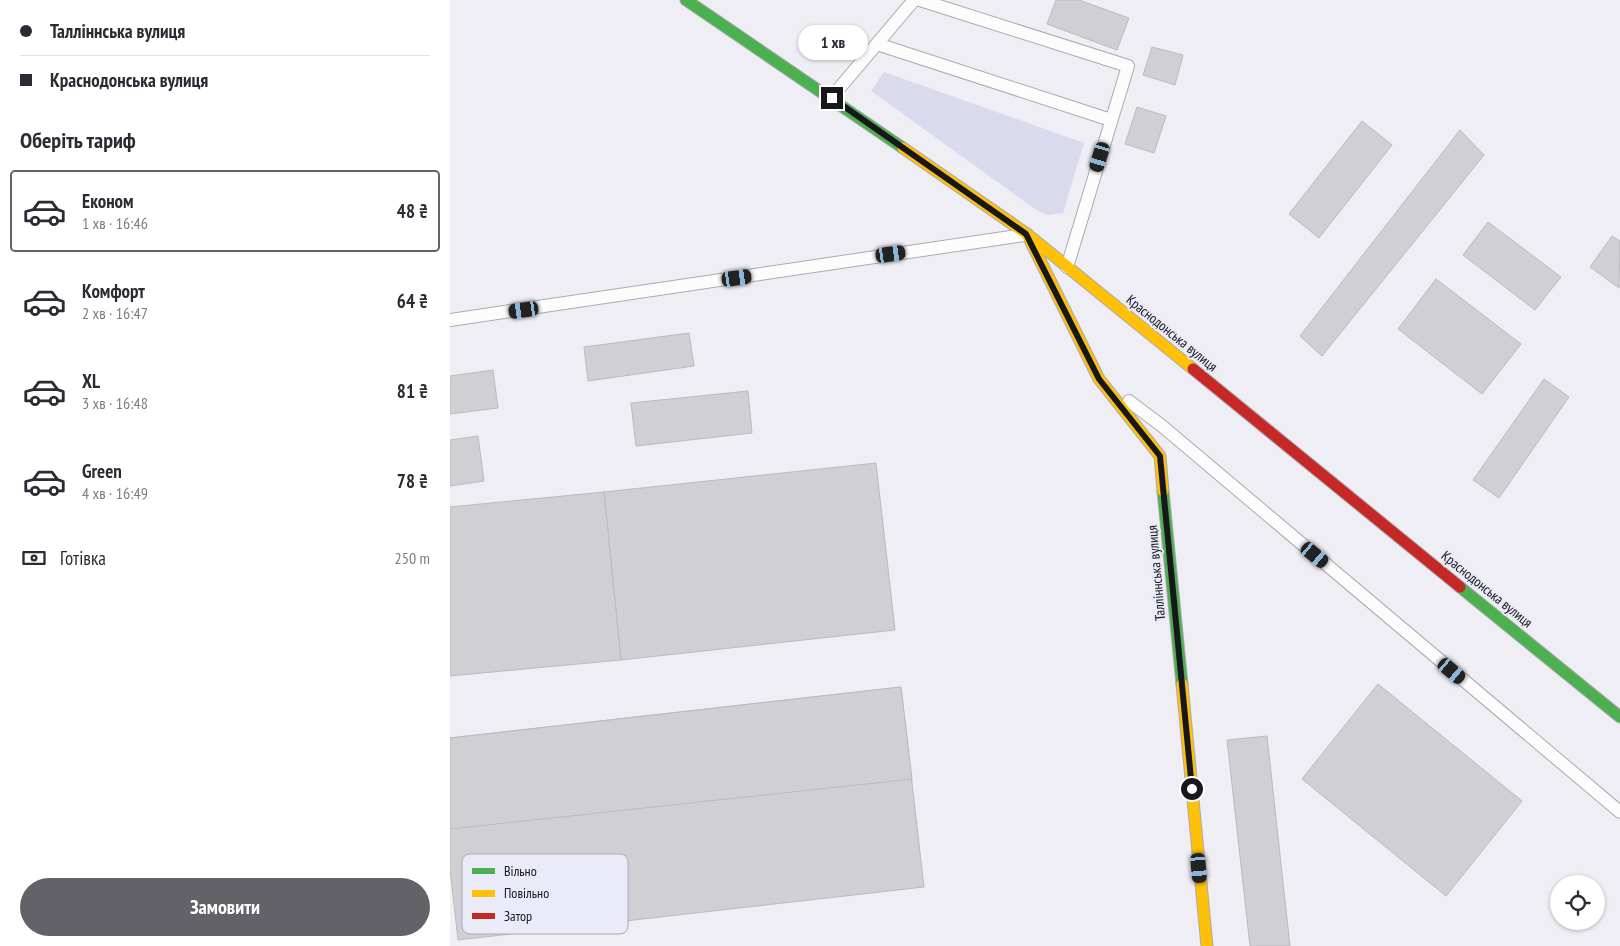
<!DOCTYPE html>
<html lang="uk">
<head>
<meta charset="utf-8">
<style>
	body { margin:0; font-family:"PT Sans Narrow",sans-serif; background:#f7f7f7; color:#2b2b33; height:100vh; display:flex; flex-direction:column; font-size:19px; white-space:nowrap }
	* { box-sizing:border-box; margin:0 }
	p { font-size:16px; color:#7c7c81 }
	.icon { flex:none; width:28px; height:28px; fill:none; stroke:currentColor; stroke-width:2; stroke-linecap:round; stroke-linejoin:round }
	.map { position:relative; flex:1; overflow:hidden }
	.details { display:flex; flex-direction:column; background:#fff; width:450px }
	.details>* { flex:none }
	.top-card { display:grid; align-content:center; height:110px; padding:0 20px; background:#fff }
	.fabs { position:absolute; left:1100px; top:875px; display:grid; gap:10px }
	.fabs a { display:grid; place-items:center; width:55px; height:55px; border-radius:50%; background:#fff; box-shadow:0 1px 4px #0004; font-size:25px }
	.end { position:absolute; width:22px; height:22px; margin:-11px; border:6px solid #17171c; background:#fff; box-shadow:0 0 0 2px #fff }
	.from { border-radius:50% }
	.bubble { position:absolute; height:35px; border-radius:18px; background:#fff; box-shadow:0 1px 4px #0004; font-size:16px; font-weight:700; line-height:35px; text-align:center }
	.car { position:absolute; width:15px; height:30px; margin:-15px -8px; border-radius:6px; box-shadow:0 0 4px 1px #0007; background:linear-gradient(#222 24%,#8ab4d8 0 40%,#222 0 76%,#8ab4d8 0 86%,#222 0) }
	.top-card b { display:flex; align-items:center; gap:18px; height:48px; font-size:19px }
	.top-card b+b { border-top:1px solid #e1e1e2 }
	.top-card i { width:12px; height:12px; background:#2b2b33 }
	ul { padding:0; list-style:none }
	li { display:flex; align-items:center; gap:15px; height:82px; margin:0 10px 8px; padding:0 10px; border:2px solid transparent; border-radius:5px }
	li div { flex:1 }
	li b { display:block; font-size:19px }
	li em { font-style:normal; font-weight:700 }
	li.selected { border-color:#626268 }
	li>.icon { width:45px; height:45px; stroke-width:1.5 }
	h2 { padding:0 20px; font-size:22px; line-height:60px }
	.pay { display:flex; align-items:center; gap:12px; height:55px; padding:0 20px; font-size:19px }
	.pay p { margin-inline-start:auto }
	.primary-button { display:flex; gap:10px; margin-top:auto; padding:10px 20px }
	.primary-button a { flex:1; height:58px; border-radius:30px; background:#626268; color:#fff; font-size:20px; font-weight:700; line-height:58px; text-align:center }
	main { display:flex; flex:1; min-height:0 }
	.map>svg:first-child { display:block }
	.green { fill:#dadaef }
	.building { fill:#cfcfd4; stroke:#bababf }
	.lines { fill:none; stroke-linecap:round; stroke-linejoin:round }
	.lane-casing { stroke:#aaaaaf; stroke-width:14 }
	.fast-casing { stroke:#aaaaaf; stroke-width:13 }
	.slow-casing { stroke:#aaaaaf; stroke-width:13 }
	.jam-casing { stroke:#aaaaaf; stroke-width:13 }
	.lane { stroke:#fcfcfd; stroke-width:12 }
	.fast { stroke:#4caf50; stroke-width:11 }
	.slow { stroke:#ffc107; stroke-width:11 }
	.jam { stroke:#c62828; stroke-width:11 }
	.route { stroke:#17171c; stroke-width:6 }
	.labels { text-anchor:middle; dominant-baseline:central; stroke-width:4; stroke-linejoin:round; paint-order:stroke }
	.street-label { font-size:14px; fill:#17171c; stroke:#eaeaf8 }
	.key { fill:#eaeaf8; stroke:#ababb6; stroke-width:1 }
	.key-label { font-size:14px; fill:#17171c }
</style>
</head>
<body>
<main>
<section class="details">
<div class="top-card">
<b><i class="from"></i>Талліннська вулиця</b>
<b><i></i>Краснодонська вулиця</b>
</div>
<h2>Оберіть тариф</h2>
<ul>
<li class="selected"><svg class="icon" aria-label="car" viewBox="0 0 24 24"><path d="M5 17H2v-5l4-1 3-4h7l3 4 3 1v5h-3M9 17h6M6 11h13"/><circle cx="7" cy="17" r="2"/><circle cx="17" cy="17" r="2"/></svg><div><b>Економ</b><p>1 хв · 16:46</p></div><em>48 ₴</em></li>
<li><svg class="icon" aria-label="car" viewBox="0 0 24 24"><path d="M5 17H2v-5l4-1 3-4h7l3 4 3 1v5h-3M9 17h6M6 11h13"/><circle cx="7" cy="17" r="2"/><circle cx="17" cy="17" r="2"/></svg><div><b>Комфорт</b><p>2 хв · 16:47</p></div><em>64 ₴</em></li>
<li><svg class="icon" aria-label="car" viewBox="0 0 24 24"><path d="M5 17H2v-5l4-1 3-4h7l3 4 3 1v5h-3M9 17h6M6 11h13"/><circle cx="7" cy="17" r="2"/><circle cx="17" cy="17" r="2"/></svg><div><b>XL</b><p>3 хв · 16:48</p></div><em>81 ₴</em></li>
<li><svg class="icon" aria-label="car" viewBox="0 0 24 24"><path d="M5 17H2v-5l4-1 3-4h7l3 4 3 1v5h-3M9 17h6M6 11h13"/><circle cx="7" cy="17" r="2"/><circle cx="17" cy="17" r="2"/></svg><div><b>Green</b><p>4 хв · 16:49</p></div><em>78 ₴</em></li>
</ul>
<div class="pay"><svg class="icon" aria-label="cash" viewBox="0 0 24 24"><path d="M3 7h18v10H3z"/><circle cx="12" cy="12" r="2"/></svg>Готівка<p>250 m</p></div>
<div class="primary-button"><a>Замовити</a></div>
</section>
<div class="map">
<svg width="1170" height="946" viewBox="0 0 1170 946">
	<rect width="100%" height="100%" fill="#eeeef4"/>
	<polygon class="green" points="434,72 634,143 613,213 598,215 588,211 421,91"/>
	<g class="building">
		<polygon points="606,0 629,0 679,18 667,50 597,24"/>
		<polygon points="702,47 733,55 725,85 693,75"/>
		<polygon points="687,107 716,116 704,153 675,144"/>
		<polygon points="912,121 942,145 869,238 839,214"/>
		<polygon points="1010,130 1034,155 872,356 850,336"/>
		<polygon points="1038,222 1111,277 1085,310 1013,255"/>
		<polygon points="1162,236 1170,241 1169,288 1140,267"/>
		<polygon points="986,279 1071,344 1032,394 948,329"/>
		<polygon points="239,333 244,366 138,381 134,347"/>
		<polygon points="43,370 48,408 0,414 0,376"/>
		<polygon points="1094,379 1119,397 1049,498 1023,480"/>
		<polygon points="298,391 302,433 186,446 181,403"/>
		<polygon points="28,436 34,481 0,486 0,440"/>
		<polygon points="426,463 445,630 171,660 154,492"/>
		<polygon points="154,492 171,660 0,676 0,507"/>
		<polygon points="928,684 1072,801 996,896 852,779"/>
		<polygon points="451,687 474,887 8,940 0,869 0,738"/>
		<polygon points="451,687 462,779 0,829 0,738"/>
		<polygon points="817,736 840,946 800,946 777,740"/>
	</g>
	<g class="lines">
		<defs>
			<g id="lane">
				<polyline points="470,0 678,66 617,267"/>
				<polyline points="427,44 661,120"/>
				<polyline points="381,98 464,0"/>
				<polyline points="0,320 574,235"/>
				<polyline points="679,401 712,426 1170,812"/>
			</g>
			<g id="fast">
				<polyline points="236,0 453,148"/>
				<polyline points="713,491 732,684"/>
				<polyline points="1010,587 1170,717"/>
			</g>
			<g id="slow">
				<polyline points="453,148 577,234 743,369"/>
				<polyline points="577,234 649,379 710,456 713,491"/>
				<polyline points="732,684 757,946"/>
			</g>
			<polyline id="jam" points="743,369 1010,587"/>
		</defs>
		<use href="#lane" class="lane-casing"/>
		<use href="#fast" class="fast-casing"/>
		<use href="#slow" class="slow-casing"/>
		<use href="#jam" class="jam-casing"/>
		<use href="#lane" class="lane"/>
		<use href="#fast" class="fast"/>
		<use href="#slow" class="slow"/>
		<use href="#jam" class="jam"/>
	</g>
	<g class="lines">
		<polyline class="route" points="382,98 576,234 649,379 710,456 742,789"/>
	</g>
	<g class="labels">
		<g class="street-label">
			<text transform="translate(722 333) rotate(39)">Краснодонська вулиця</text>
			<text transform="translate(706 573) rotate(-95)">Талліннська вулиця</text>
			<text transform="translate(1037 589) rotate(39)">Краснодонська вулиця</text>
		</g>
	</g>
	<rect x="12" y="854" width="166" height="80" rx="8" class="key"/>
	<rect x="22" y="868" width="23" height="6" fill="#4caf50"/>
	<rect x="22" y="890" width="23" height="7" fill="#ffc107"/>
	<rect x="22" y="913" width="23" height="6" fill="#c62828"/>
	<g class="key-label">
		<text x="54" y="876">Вільно</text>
		<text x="54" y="898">Повільно</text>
		<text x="54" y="921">Затор</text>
	</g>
</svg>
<div class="fabs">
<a><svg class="icon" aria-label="locate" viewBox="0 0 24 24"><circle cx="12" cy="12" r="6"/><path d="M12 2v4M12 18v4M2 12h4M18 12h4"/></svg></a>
</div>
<i class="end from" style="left:742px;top:789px"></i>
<i class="end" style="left:382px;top:98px"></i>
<div class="bubble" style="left:348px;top:25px;width:70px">1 хв</div>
<i class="car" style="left:650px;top:157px;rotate:197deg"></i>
<i class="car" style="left:441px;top:254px;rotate:82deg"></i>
<i class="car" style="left:287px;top:278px;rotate:82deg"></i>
<i class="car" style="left:74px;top:310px;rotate:262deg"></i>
<i class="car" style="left:865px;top:555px;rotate:130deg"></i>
<i class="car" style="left:1002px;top:671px;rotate:130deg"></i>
<i class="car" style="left:749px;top:868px;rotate:175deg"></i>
</div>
</main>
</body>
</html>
